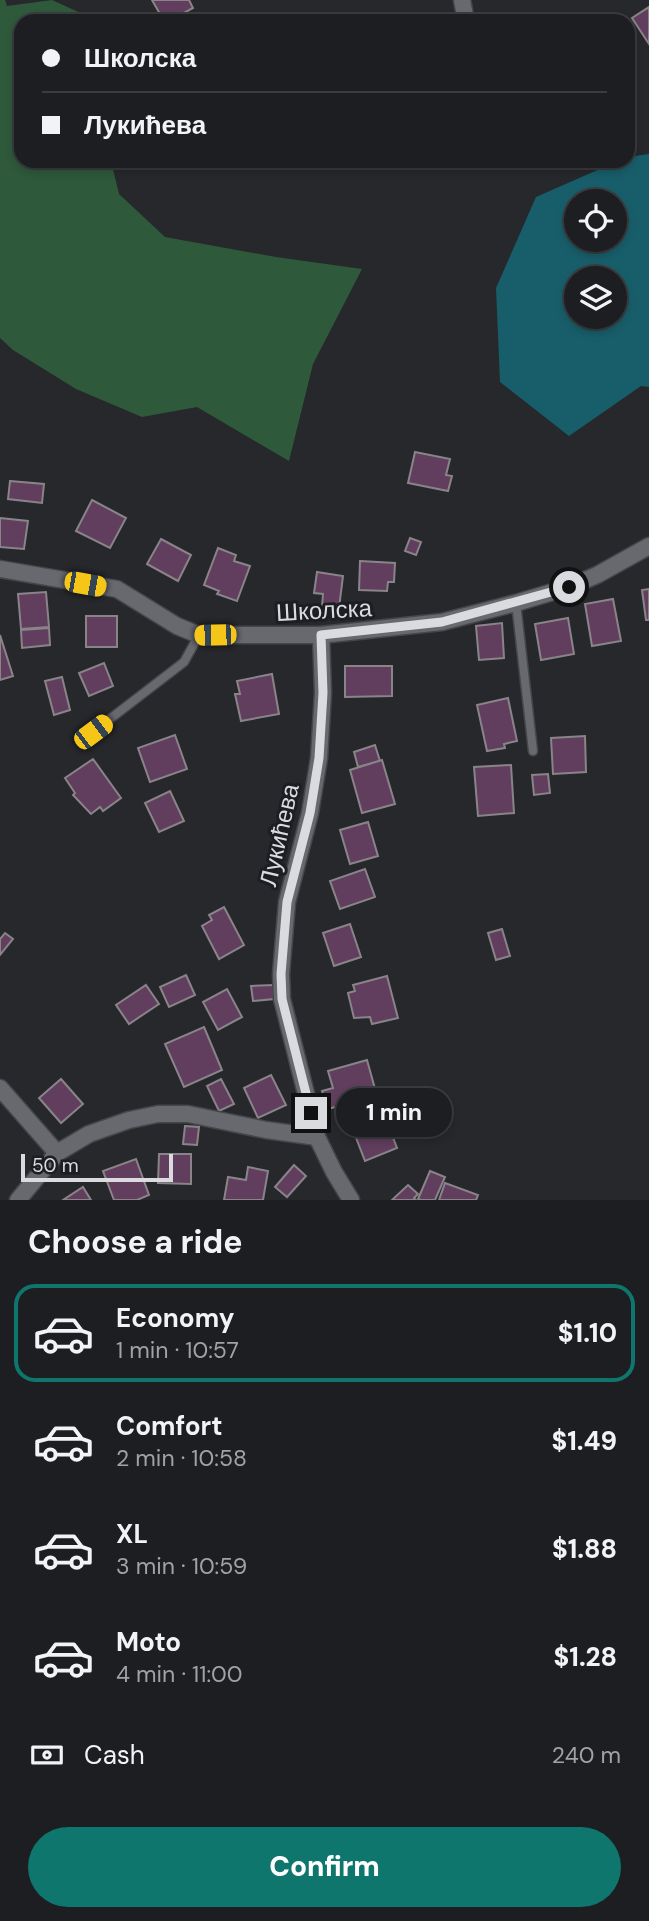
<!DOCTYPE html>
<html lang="en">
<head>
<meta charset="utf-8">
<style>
	body { margin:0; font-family:"DM Sans",sans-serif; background:#25272a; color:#f1f3f6; height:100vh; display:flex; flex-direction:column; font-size:26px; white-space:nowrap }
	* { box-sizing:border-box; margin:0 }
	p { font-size:23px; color:#a0a2a5 }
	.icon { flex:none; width:38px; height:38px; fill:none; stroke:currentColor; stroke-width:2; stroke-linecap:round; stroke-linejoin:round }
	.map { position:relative; height:1200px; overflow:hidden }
	.panel { display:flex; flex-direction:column; background:#1c1e21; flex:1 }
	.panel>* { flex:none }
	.banner { position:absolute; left:14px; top:14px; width:621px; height:154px; border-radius:21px; box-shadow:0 4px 10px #0003,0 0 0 2px #3a3c3f; display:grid; align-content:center; height:154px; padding:0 28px; background:#1c1e21 }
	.fabs { position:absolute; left:564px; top:189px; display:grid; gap:14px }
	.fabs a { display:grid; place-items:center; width:63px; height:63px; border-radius:50%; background:#1c1e21; box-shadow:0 4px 10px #0003,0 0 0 2px #3a3c3f; font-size:35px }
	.scale { position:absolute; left:21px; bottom:18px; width:152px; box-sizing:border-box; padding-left:7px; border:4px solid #dadbde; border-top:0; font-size:19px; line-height:24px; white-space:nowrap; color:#dadbde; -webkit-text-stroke:5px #1d1e23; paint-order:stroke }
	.end { position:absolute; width:32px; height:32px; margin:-16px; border:9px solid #dadbde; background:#111; box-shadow:0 0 0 4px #111 }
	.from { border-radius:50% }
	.bubble { position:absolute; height:49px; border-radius:24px; background:#1c1e21; box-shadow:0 4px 10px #0003,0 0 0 2px #3a3c3f; font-size:23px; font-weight:800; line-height:49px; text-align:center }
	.car { position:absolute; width:21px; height:42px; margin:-21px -10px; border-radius:9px; box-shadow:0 0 5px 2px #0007; background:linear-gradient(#f5c518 24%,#345 0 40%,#f5c518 0 76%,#345 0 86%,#f5c518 0) }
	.banner b { display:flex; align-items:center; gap:24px; height:66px; font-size:26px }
	.banner b+b { border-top:2px solid #3a3c3f }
	.banner i { width:18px; height:18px; background:#f1f3f6 }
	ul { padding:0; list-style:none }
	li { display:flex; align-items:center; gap:21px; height:98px; margin:0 14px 10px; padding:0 14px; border:4px solid transparent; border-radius:21px }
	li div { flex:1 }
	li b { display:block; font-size:26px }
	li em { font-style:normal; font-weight:800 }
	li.selected { border-color:#0f766e }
	li>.icon { width:63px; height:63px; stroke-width:1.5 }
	h2 { padding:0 28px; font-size:32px; line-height:84px }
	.pay { display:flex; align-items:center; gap:18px; height:77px; padding:0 28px; font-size:26px }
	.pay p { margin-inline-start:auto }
	.button { display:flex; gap:14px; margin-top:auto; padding:14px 28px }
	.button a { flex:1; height:80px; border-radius:42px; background:#0f766e; color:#fff; font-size:28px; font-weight:800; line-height:80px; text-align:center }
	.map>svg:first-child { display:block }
	.forest { fill:#2f593b }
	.water { fill:#185e6a; fill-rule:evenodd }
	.building { fill:#613e5e; stroke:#898488; stroke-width:2 }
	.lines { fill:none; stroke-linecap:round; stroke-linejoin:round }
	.lane-casing { stroke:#444649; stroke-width:11 }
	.street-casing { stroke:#444649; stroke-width:19 }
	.lane { stroke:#67696f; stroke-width:8 }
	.street { stroke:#67696f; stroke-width:16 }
	.route { stroke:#dadbde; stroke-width:9 }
	.labels { text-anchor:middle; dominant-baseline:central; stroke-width:6; stroke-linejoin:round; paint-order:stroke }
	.street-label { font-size:24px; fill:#dadbde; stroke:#1d1e23 }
</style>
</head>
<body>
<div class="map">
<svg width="649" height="1200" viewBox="0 0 649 1200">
	<rect width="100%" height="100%" fill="#26282c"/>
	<polygon class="forest" points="0,0 5,0 7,6 52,0 98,21 21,21 21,161 111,161 119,194 165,237 276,257 362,269 313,364 289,461 197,407 142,417 76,389 13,350 0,338"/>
	<path class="water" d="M 649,154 L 649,387 L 641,386 L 569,436 L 500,382 L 496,288 L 536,197 L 618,161 L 628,161 L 628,157 ZM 576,201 L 614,201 L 614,240 L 576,240 ZM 576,278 L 614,278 L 614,317 L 576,317 Z"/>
	<g class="building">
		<polygon points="152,0 189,0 193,8 169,21 164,21"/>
		<polygon points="649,7 649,44 632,18"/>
		<polygon points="415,452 450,459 446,475 452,476 448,491 408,483"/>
		<polygon points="10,481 44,484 42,503 8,499"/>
		<polygon points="92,500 126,518 110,548 76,531"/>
		<polygon points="0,518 28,521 24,549 0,547"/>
		<polygon points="410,538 421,542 416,555 405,551"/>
		<polygon points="161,539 191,555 178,581 147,564"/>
		<polygon points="218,548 236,555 234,561 250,566 237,601 217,594 219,591 204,585"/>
		<polygon points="360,561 395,563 394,582 388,582 387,591 359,590"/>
		<polygon points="317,572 343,576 339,608 322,606 323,594 314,593"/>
		<polygon points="649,589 649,620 646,620 642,590"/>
		<polygon points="46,592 49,627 21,629 18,594"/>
		<polygon points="613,599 621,641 592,646 585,604"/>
		<rect x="86" y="616" width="31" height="31"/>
		<polygon points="568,618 574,654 541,660 535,624"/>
		<polygon points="502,623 504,658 479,660 476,626"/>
		<polygon points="49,628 50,645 22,648 21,630"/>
		<polygon points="0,635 13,676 0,680"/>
		<polygon points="104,663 113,686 89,696 79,673"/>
		<polygon points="345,666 392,666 392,696 345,697"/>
		<polygon points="272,674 279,714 241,721 235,694 240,694 237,681"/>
		<polygon points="62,677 70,710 54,715 45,681"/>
		<polygon points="508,698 517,741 504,744 505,748 487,751 477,705"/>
		<polygon points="175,735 187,769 150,782 138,748"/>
		<polygon points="585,736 586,772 553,774 551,738"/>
		<polygon points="375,745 380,761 358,767 354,752"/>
		<polygon points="93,759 121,798 103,811 100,807 91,814 73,795 75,793 65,778"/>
		<polygon points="382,760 395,804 362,813 350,770"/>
		<polygon points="511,765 514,813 478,816 474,767"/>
		<polygon points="548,774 550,793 534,795 532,775"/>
		<polygon points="170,791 184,821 159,832 145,803"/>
		<polygon points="368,822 378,856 350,864 340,830"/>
		<polygon points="365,869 375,897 340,909 330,881"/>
		<polygon points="224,907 244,945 219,959 202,926 212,920 209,915"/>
		<polygon points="350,924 361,957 334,966 323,933"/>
		<polygon points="502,929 510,956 496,960 488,933"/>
		<polygon points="5,933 13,939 0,955 0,939"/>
		<polygon points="186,975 195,995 169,1007 160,987"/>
		<polygon points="387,976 398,1018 372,1024 370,1017 354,1018 348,993 355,991 353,985"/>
		<polygon points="146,985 159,1004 129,1024 116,1005"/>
		<polygon points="273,985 274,999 253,1001 251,986"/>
		<polygon points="227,989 242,1017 218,1030 203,1002"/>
		<polygon points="204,1027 222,1070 184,1087 165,1044"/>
		<polygon points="367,1060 379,1103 355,1110 353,1102 328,1109 322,1091 333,1088 328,1071"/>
		<polygon points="271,1075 286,1105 258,1118 244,1088"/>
		<polygon points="61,1079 83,1104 61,1123 39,1098"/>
		<polygon points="221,1079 234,1104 219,1111 207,1086"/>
		<polygon points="385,1117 397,1148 365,1161 353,1130"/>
		<polygon points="185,1126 199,1127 197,1145 183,1144"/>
		<polygon points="159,1154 191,1154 191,1184 158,1183"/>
		<polygon points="136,1159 149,1195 137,1200 114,1200 103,1171"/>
		<polygon points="294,1165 306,1176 287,1197 275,1187"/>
		<polygon points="248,1167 268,1171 263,1200 224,1200 228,1177 246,1180"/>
		<polygon points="430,1171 445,1177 435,1200 421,1200 418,1199"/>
		<polygon points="445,1183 478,1195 476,1200 439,1200"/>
		<polygon points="408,1185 418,1194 414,1198 416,1200 392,1200"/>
		<polygon points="83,1187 91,1200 63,1200"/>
	</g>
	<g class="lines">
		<defs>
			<g id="lane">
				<polyline points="516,603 533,751"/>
				<polyline points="93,732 184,662 199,635"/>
			</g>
			<g id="street">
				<polyline points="462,0 466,21"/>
				<polyline points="0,569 117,589 177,626 199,635 321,635 442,622 516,603 569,587 597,575 649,546"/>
				<polyline points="321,635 323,693 319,758 310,813 287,902 281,974 282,999 317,1137 334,1172 351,1200"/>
				<polyline points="0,1088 57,1153"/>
				<polyline points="18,1200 57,1153 89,1134 129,1120 158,1114 188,1114 266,1130 317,1137"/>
			</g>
		</defs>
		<use href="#lane" class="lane-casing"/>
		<use href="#street" class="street-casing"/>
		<use href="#lane" class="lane"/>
		<use href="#street" class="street"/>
	</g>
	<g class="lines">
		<polyline class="route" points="311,1113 282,999 281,974 287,902 310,813 319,758 323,693 321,635 442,622 569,587"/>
	</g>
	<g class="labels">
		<g class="street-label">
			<text transform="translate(324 610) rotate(-3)">Школска</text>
			<text transform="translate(279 835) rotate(-77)">Лукићева</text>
		</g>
	</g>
</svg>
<div class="fabs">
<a><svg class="icon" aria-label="locate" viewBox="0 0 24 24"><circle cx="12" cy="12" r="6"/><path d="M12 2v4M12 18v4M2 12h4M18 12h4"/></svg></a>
<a><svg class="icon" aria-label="layers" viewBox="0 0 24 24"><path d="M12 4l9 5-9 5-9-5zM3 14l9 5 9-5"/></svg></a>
</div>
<div class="scale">50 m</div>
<i class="end from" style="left:569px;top:587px"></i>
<i class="end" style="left:311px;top:1113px"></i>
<div class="bubble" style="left:336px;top:1088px;width:116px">1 min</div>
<i class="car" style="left:85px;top:584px;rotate:100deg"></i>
<i class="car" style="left:215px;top:635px;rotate:269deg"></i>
<i class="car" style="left:93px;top:732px;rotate:53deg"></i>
<div class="banner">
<b><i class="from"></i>Школска</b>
<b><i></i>Лукићева</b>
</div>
</div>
<section class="panel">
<h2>Choose a ride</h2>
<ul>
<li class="selected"><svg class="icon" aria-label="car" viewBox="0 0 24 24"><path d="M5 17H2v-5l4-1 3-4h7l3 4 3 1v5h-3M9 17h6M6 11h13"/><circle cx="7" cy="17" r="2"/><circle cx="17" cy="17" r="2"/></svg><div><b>Economy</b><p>1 min · 10:57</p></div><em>$1.10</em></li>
<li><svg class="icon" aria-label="car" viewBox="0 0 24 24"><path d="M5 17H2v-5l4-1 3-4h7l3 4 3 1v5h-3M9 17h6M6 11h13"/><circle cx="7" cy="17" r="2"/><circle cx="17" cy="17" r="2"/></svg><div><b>Comfort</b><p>2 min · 10:58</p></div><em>$1.49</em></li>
<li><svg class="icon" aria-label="car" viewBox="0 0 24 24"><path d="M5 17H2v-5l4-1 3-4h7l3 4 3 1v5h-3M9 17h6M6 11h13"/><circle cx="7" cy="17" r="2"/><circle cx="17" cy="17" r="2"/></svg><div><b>XL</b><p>3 min · 10:59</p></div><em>$1.88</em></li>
<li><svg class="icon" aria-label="car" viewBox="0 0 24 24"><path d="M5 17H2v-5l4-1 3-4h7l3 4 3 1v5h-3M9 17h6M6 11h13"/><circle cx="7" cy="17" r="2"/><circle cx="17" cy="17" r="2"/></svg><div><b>Moto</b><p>4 min · 11:00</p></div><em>$1.28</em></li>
</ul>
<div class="pay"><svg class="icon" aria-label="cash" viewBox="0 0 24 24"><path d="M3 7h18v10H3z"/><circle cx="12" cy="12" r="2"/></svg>Cash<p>240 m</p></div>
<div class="button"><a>Confirm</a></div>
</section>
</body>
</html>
